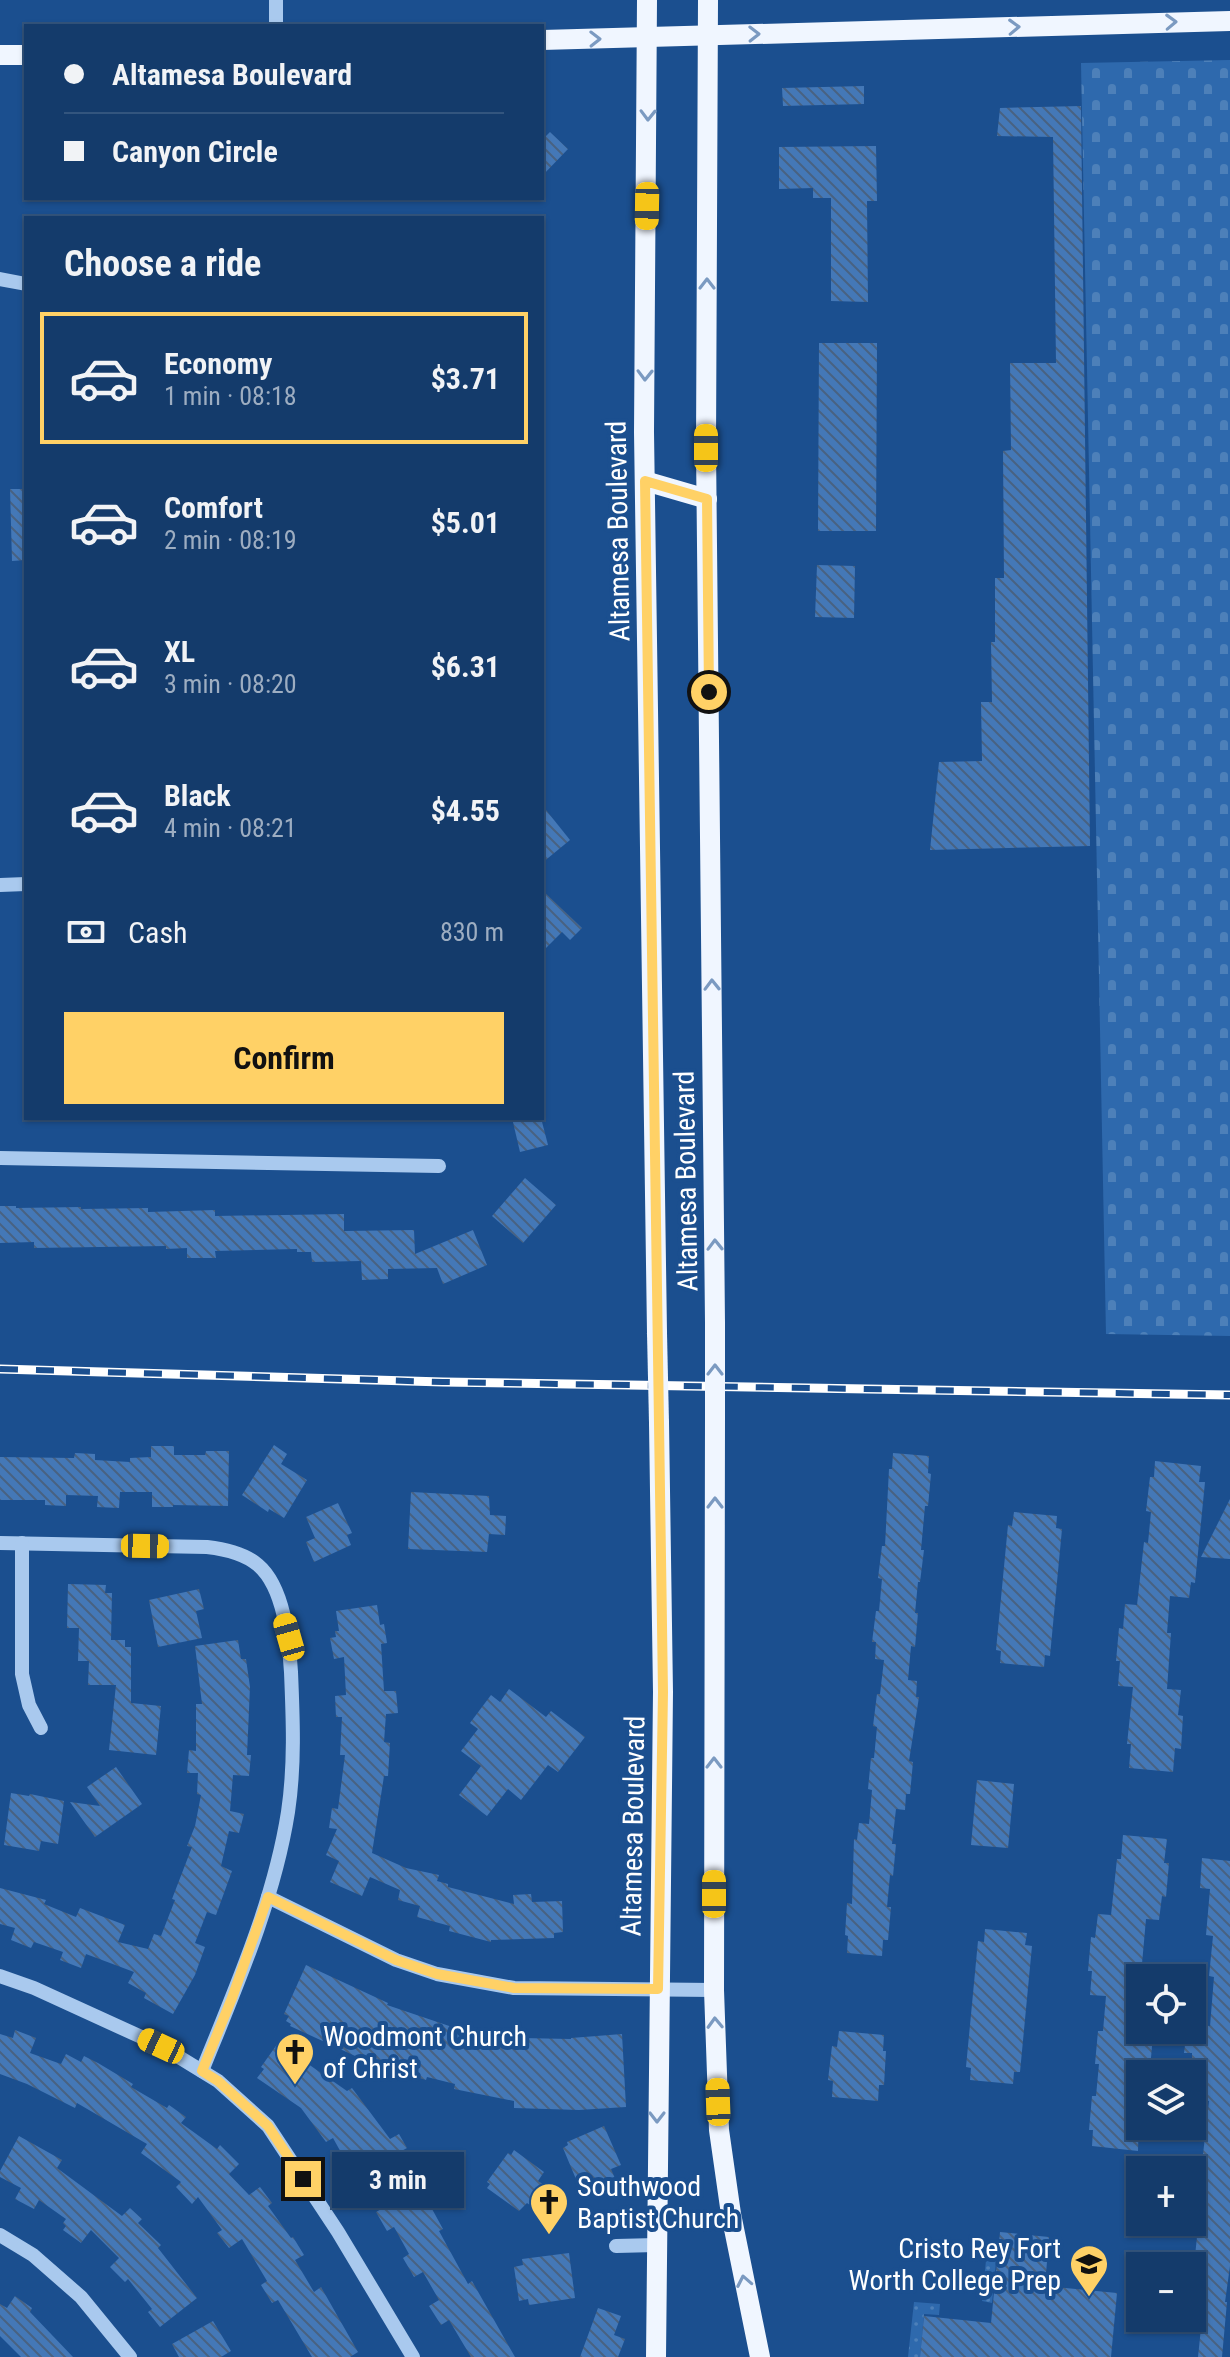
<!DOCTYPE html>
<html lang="en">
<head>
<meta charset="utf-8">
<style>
	body { margin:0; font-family:"Roboto Condensed",sans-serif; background:#214673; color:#f1f3f6; height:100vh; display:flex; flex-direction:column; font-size:30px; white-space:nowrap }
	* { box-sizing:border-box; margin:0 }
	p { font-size:26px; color:#9dadc1 }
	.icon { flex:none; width:44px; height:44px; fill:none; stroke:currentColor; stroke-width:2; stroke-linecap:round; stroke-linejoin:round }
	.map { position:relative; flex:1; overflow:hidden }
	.panel { position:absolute; left:24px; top:216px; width:520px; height:904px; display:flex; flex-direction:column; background:#143b6b; border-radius:0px; box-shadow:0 2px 6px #0004,0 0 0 2px #33557e }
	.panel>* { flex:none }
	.banner { position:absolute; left:24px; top:24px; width:520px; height:176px; border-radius:0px; box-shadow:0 2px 6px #0004,0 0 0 2px #33557e; display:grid; align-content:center; height:176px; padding:0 40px; background:#143b6b }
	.tools { position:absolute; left:1126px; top:1964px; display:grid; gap:16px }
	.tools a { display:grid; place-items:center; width:80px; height:80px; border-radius:0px; background:#143b6b; box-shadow:0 2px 6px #0004,0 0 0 2px #33557e; font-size:40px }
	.end { position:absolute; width:36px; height:36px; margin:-18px; border:10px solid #ffd166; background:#111; box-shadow:0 0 0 4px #111 }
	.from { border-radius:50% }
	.bubble { position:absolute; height:56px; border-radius:0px; background:#143b6b; box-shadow:0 2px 6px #0004,0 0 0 2px #33557e; font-size:26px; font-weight:700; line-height:56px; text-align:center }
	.car { position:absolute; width:24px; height:48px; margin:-24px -12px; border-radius:10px; box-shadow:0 0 6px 2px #0007; background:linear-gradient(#f5c518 24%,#345 0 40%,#f5c518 0 76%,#345 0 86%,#f5c518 0) }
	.banner b { display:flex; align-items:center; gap:28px; height:76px; font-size:30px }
	.banner b+b { border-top:2px solid #33557e }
	.banner i { width:20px; height:20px; background:#f1f3f6 }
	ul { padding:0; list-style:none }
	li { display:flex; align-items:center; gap:24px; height:132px; margin:0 16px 12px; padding:0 24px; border:4px solid transparent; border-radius:0px }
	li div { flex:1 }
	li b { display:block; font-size:30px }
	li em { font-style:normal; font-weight:700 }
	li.selected { border-color:#ffd166 }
	li>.icon { width:72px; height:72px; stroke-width:1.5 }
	h2 { padding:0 40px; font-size:36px; line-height:96px }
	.pay { display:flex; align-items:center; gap:20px; height:88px; padding:0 40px; font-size:30px }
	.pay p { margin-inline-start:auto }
	.action { display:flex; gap:16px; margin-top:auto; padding:16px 40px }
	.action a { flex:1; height:92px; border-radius:0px; background:#ffd166; color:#111; font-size:32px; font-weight:700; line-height:92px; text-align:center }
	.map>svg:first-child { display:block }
	.grass { fill:url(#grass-dots) }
	.cemetery { fill:url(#cemetery-stones) }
	.building { fill:url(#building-back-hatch) }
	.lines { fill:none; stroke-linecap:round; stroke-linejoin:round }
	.minor { stroke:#a9c9ee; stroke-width:14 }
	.major { stroke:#f0f6ff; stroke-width:20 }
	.rail-casing { stroke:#fff; stroke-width:9 }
	.rail { stroke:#1b4f8f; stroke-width:6; stroke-dasharray:18; stroke-linecap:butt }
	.major-bridge { stroke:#f0f6ff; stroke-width:20 }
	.oneway { stroke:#7b9ac1 }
	.route { stroke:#ffd166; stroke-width:10 }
	.labels { text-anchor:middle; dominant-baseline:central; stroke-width:8; stroke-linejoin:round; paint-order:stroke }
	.street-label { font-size:28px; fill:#fff; stroke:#1b4f8f }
	.poi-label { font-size:28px; fill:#fff; stroke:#1b4f8f; text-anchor:start }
</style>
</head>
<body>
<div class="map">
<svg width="1230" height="2357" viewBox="0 0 1230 2357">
	<defs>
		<pattern id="grass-dots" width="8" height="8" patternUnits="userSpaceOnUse" patternTransform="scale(2)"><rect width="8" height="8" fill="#2e69ad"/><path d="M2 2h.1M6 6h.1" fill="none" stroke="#4d80b9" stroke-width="1.8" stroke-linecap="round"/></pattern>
		<pattern id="cemetery-stones" width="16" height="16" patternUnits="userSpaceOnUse" patternTransform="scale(2)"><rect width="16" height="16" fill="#2e69ad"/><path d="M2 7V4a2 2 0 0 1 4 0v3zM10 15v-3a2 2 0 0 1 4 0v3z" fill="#4d80b9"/></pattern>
		<pattern id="building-back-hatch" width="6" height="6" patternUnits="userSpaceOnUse" patternTransform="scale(2)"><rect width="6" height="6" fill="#4478b7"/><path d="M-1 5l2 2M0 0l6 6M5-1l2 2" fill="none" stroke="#486282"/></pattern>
	</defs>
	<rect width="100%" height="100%" fill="#1b4f8f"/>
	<g class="grass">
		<polygon points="988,2240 998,2241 992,2303 982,2301"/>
		<polygon points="914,2302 940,2304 939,2315 924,2314 920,2357 908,2357"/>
	</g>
	<polygon class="cemetery" points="1230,60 1230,1336 1106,1334 1081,63"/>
	<g class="building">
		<polygon points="864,86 864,104 783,106 782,88"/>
		<polygon points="1081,106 1090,846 930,850 939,762 982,761 981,702 992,702 991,642 995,642 995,578 1004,578 1003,451 1011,450 1010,363 1056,363 1053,137 997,136 1000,108"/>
		<polygon points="550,132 568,149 542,176 542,140"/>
		<polygon points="876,146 877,201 867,201 868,302 831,301 831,198 813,198 813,188 779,189 779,147"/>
		<polygon points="819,343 877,343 876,531 818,531"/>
		<polygon points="10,489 26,489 26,560 12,561"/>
		<polygon points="817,565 855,566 854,618 815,617"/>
		<polygon points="542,805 570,840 542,863"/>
		<polygon points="542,890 582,928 570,940 562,932 542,952"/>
		<polygon points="512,1118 541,1118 548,1145 520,1152"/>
		<polygon points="525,1178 556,1205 523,1243 492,1216"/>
		<polygon points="0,1206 16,1206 16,1208 81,1207 81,1209 148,1208 148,1212 215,1210 215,1216 344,1214 344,1231 414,1230 415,1254 473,1230 487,1265 443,1284 437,1268 388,1269 388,1279 362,1280 361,1261 312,1262 311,1252 297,1252 297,1249 215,1251 216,1258 187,1258 187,1248 166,1249 166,1246 34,1248 34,1242 0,1243"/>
		<polygon points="274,1445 287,1454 281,1464 307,1480 284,1518 269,1509 268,1512 242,1495"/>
		<polygon points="151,1446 174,1446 174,1455 205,1455 206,1451 229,1451 228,1506 173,1505 173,1507 152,1507 152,1492 120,1492 119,1508 97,1507 98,1496 66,1495 66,1506 45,1505 45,1500 0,1500 0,1457 74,1458 75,1453 95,1454 95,1460 130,1462 130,1458 151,1457"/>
		<polygon points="893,1453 929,1456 928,1473 931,1474 928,1506 925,1506 921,1550 924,1550 920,1582 918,1582 915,1613 918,1613 915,1647 911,1646 908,1680 917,1681 916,1697 919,1697 909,1761 913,1762 910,1794 906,1794 905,1810 896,1809 892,1844 896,1844 893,1876 890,1875 887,1907 891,1907 888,1940 883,1940 882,1956 847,1953 848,1936 845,1935 847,1903 852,1904 854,1839 857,1840 859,1823 869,1824 872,1790 868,1789 871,1758 874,1758 877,1727 873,1726 877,1694 880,1694 884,1660 875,1659 876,1642 872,1642 876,1611 879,1611 882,1579 878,1578 882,1546 885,1546 889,1469 892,1469"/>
		<polygon points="1155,1461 1201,1466 1199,1482 1205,1482 1195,1583 1191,1582 1189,1598 1170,1596 1167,1633 1171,1633 1167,1689 1181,1690 1178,1715 1183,1716 1181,1749 1175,1748 1173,1772 1129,1768 1131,1744 1127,1744 1133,1687 1118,1686 1120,1661 1116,1661 1119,1628 1123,1629 1125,1604 1137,1605 1144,1542 1148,1543 1151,1512 1146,1511 1150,1477 1154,1477"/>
		<polygon points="411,1492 489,1496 490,1515 506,1516 505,1535 489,1534 487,1552 408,1549"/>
		<polygon points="1230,1499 1230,1559 1201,1557"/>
		<polygon points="338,1503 352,1533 347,1535 351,1545 314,1562 306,1542 315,1538 306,1517"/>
		<polygon points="1014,1512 1057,1516 1056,1528 1062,1529 1050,1656 1045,1655 1044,1667 1000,1663 1001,1651 996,1650 1008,1525 1012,1526"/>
		<polygon points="68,1584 106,1585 105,1593 112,1593 111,1640 125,1640 125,1647 131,1647 131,1703 161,1706 156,1755 109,1750 116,1685 88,1685 89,1661 78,1661 79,1628 67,1628"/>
		<polygon points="199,1589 204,1609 196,1611 202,1638 158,1647 149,1600"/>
		<polygon points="377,1605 380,1625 384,1624 387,1643 381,1644 384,1691 396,1691 398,1713 386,1714 384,1742 390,1743 388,1776 384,1776 372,1853 406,1868 439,1875 437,1881 448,1884 448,1887 514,1904 513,1895 531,1894 532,1902 562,1901 563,1932 554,1933 554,1938 491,1940 491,1942 449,1931 450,1926 417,1917 420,1906 398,1900 400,1890 370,1877 362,1896 330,1882 339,1861 326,1855 337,1829 329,1828 332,1808 338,1809 345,1755 340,1755 342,1717 336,1717 335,1696 346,1695 344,1657 334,1659 330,1638 336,1637 335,1631 339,1631 336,1611"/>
		<polygon points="238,1640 241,1659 246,1659 250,1687 247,1755 251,1755 249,1776 233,1775 230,1811 244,1814 239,1833 229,1831 221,1866 232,1871 216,1915 207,1912 195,1943 205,1947 195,1975 173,2014 144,1998 146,1993 128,1983 134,1972 86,1954 81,1968 60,1960 63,1952 34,1942 31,1948 11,1940 15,1928 0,1924 0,1888 46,1900 44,1904 76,1917 80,1908 125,1925 118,1942 148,1949 154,1934 161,1936 175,1900 172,1899 192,1847 187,1846 195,1826 201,1795 197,1794 198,1773 187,1773 189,1750 196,1751 196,1704 202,1704 195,1646"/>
		<polygon points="509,1689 546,1717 551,1711 585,1737 558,1772 548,1765 521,1800 508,1789 487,1816 459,1795 481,1766 461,1751 478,1729 470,1723 491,1695 500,1702"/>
		<polygon points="116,1767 142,1804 95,1837 70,1802 100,1806 87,1787"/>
		<polygon points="977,1780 1014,1784 1008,1848 971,1845"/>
		<polygon points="11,1793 29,1796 30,1794 64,1801 58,1844 41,1841 39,1851 4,1845"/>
		<polygon points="1123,1835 1167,1839 1164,1863 1169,1863 1166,1897 1162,1896 1159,1920 1146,1919 1141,1975 1136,1975 1132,2017 1140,2017 1140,2030 1149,2030 1149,2034 1153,2035 1150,2069 1146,2069 1146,2074 1140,2074 1138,2151 1092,2146 1093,2130 1089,2130 1092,2096 1096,2096 1099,2064 1095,2064 1098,2031 1103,2031 1106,1996 1090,1995 1092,1971 1088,1971 1091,1937 1095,1938 1098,1914 1111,1915 1117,1859 1121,1859"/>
		<polygon points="1202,1858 1230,1861 1230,2266 1225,2302 1227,2302 1222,2357 1198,2357 1202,2318 1192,2316 1192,2285 1200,2208 1197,2208 1209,2101 1203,2100 1207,2060 1192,2059 1192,2053 1184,2053 1187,2030 1192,2030 1192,2024 1210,2026 1214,1977 1209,1976 1213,1936 1206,1935 1210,1889 1200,1888"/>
		<polygon points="985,1929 1027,1933 1025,1945 1032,1946 1020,2072 1014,2072 1013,2084 970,2080 971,2068 966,2067 978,1941 984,1942"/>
		<polygon points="306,1965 388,2003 387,2005 470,2033 470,2031 521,2041 521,2038 571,2039 571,2038 622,2034 626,2107 579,2110 514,2108 514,2101 454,2089 455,2084 427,2077 426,2080 366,2061 290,2026 291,2024 286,2021 289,2016 284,2014"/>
		<polygon points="15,2030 36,2038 30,2053 61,2064 66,2054 81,2062 84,2056 98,2063 133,2084 131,2087 167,2108 169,2105 186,2117 181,2123 217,2149 220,2145 239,2164 229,2174 249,2195 260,2187 272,2203 268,2206 291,2238 293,2237 304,2255 295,2260 314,2292 321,2287 358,2352 350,2357 312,2357 278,2300 272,2303 261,2285 267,2281 242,2239 229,2248 217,2233 222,2230 198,2197 192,2204 176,2187 181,2182 141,2153 147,2144 77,2103 75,2108 27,2084 0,2074 0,2034 13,2038"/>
		<polygon points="839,2031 884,2035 883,2051 886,2051 884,2085 879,2085 878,2101 832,2097 833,2081 828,2080 832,2046 837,2047"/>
		<polygon points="278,2043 347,2091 352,2088 390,2139 399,2134 407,2148 394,2155 414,2190 420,2187 443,2229 439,2231 468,2284 472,2281 515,2357 471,2357 449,2320 441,2325 429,2306 439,2300 423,2272 414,2277 403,2258 409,2254 394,2227 387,2231 376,2212 385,2207 369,2177 358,2183 333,2138 326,2142 301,2108 257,2078 264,2069 261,2067"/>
		<polygon points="604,2126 621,2165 611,2169 619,2188 597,2198 589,2179 578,2184 563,2148 568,2145 567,2142"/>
		<polygon points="19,2136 62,2160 57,2168 122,2216 130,2208 142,2219 138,2223 161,2245 158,2248 197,2298 160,2327 148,2312 152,2309 128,2279 125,2282 110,2267 119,2258 91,2230 81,2243 63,2230 66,2226 63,2223 66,2219 39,2200 34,2209 15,2199 21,2188 0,2177 0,2171"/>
		<polygon points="514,2150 544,2172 538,2181 556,2193 541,2213 527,2203 519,2211 487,2188 490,2184 487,2182 508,2153 511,2155"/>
		<polygon points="1000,2232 1049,2237 1045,2286 1117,2293 1111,2357 920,2357 924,2316 991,2323"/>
		<polygon points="569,2253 575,2298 529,2305 528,2299 519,2301 514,2267 523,2265 522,2259"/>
		<polygon points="15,2296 32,2308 30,2312 73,2357 21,2357 0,2336 0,2304 7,2308"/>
		<polygon points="598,2308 621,2316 614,2335 625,2339 618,2357 580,2357"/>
		<polygon points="213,2321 231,2351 221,2357 179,2357 172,2344"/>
	</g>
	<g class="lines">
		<g class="minor">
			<polyline points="276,0 276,26"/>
			<polyline points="0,279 26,284"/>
			<polyline points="0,885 26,884"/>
			<polyline points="0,1158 439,1166"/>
			<path d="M 0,1543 L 207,1547 C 224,1549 244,1553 258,1565 C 284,1587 289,1640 291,1672 C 293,1719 295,1765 288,1812 C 274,1901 236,1987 202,2071"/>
			<polyline points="22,1543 22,1674 29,1705 41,1728"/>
			<polyline points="268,1897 396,1960 437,1974 514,1988 714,1990"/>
			<polyline points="0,1976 34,1988 161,2046 218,2081 268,2126 338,2232 413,2357"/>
			<polyline points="0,2235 33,2255 81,2297 130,2357"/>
			<polyline points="616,2246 656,2245"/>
		</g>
		<g class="major">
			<polyline points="647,0 644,432 657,1333"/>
			<polyline points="708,0 706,448 715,1323"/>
			<polyline points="542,40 1230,21"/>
			<polyline points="0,55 26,55"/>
			<polyline points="645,481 707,499"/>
			<polyline points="715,1417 714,1990 719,2130 731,2214 760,2357"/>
			<polyline points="656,2357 663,1692 659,1423"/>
		</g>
		<defs>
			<polyline id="rail" points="0,1369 443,1382 1230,1395"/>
		</defs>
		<use href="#rail" class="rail-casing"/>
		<use href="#rail" class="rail"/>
		<g class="major-bridge">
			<polyline points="657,1333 659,1423"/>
			<polyline points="715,1417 715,1323"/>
		</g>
	</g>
	<defs><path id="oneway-chevron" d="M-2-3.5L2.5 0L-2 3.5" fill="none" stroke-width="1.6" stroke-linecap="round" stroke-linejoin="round" transform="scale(2)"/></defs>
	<g class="oneway">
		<use href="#oneway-chevron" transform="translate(1171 22) rotate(-2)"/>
		<use href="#oneway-chevron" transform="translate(1014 27) rotate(-2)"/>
		<use href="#oneway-chevron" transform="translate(754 34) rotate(-1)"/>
		<use href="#oneway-chevron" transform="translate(595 39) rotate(-1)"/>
		<use href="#oneway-chevron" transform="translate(648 115) rotate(91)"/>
		<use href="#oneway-chevron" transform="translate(707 284) rotate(-90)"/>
		<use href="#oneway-chevron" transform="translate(645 375) rotate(91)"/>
		<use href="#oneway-chevron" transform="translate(712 985) rotate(-91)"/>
		<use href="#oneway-chevron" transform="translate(715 1245) rotate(-91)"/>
		<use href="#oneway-chevron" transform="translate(715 1370) rotate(-90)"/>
		<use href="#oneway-chevron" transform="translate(715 1503) rotate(-90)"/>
		<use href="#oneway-chevron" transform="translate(714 1763) rotate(-90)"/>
		<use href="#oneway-chevron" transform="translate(715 2023) rotate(-92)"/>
		<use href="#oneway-chevron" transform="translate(657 2117) rotate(90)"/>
		<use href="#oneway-chevron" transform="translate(744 2281) rotate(-101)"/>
	</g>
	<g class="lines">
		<polyline class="route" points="303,2179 268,2126 218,2081 202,2071 232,1998 268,1897 396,1960 437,1974 514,1988 658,1989 663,1692 645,481 707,499 709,692"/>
	</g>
	<defs>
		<symbol id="church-pin" viewBox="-11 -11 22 30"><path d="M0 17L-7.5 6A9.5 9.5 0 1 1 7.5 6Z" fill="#ffd166" stroke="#1b4f8f"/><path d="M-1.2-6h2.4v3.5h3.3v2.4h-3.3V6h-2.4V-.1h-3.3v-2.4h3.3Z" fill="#111"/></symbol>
		<symbol id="school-pin" viewBox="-11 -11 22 30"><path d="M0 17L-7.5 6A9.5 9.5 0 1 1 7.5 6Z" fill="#ffd166" stroke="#1b4f8f"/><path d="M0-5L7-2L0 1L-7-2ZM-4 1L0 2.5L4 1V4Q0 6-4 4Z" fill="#111"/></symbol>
	</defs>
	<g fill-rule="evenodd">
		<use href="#church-pin" x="273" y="2030" width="44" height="60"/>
		<use href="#church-pin" x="527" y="2180" width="44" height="60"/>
		<use href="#school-pin" x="1067" y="2242" width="44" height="60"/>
	</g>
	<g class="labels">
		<g class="street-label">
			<text transform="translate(618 531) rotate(-91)">Altamesa Boulevard</text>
			<text transform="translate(686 1181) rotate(-91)">Altamesa Boulevard</text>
			<text transform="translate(633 1826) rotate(-89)">Altamesa Boulevard</text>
		</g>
		<g class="poi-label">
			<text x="323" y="2036">Woodmont Church<tspan x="323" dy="32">of Christ</tspan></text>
			<text x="577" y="2186">Southwood<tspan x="577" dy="32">Baptist Church</tspan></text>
			<text x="1061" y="2248" text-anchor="end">Cristo Rey Fort<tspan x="1061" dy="32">Worth College Prep</tspan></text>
		</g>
	</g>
</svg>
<div class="tools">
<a><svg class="icon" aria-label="locate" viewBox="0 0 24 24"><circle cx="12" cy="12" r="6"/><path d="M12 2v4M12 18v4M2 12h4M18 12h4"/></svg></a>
<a><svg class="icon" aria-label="layers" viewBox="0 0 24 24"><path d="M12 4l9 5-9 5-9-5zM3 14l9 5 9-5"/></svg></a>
<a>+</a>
<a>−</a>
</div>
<i class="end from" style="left:709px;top:692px"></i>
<i class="end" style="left:303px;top:2179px"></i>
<div class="bubble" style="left:332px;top:2152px;width:132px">3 min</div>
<i class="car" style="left:647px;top:206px;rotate:181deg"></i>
<i class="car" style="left:706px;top:448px;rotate:0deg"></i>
<i class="car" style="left:145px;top:1546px;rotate:91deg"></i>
<i class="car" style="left:289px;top:1637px;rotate:344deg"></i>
<i class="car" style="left:714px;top:1894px;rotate:0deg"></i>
<i class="car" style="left:161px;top:2046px;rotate:295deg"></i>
<i class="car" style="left:718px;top:2102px;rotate:358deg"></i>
<div class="banner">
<b><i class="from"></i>Altamesa Boulevard</b>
<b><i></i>Canyon Circle</b>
</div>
<section class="panel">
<h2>Choose a ride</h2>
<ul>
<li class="selected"><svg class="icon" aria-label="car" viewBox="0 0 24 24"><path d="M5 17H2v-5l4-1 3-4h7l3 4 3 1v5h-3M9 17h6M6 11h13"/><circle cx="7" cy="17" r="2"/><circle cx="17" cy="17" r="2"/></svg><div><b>Economy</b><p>1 min · 08:18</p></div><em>$3.71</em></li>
<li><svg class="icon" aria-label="car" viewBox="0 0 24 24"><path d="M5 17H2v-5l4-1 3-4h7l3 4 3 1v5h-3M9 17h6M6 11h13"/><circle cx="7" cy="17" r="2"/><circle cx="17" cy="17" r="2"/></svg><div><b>Comfort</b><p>2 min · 08:19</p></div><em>$5.01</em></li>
<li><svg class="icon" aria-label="car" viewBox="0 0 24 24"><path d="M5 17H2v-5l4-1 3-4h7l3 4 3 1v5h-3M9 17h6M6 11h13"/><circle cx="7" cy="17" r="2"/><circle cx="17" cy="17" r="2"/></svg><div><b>XL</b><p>3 min · 08:20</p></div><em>$6.31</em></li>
<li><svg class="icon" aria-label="car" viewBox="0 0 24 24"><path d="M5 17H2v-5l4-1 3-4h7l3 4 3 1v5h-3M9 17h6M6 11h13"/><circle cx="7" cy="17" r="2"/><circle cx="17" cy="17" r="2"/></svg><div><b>Black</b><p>4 min · 08:21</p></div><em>$4.55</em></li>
</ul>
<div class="pay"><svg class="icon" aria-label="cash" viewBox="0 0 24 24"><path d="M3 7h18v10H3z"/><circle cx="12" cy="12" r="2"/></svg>Cash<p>830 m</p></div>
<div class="action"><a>Confirm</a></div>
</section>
</div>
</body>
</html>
